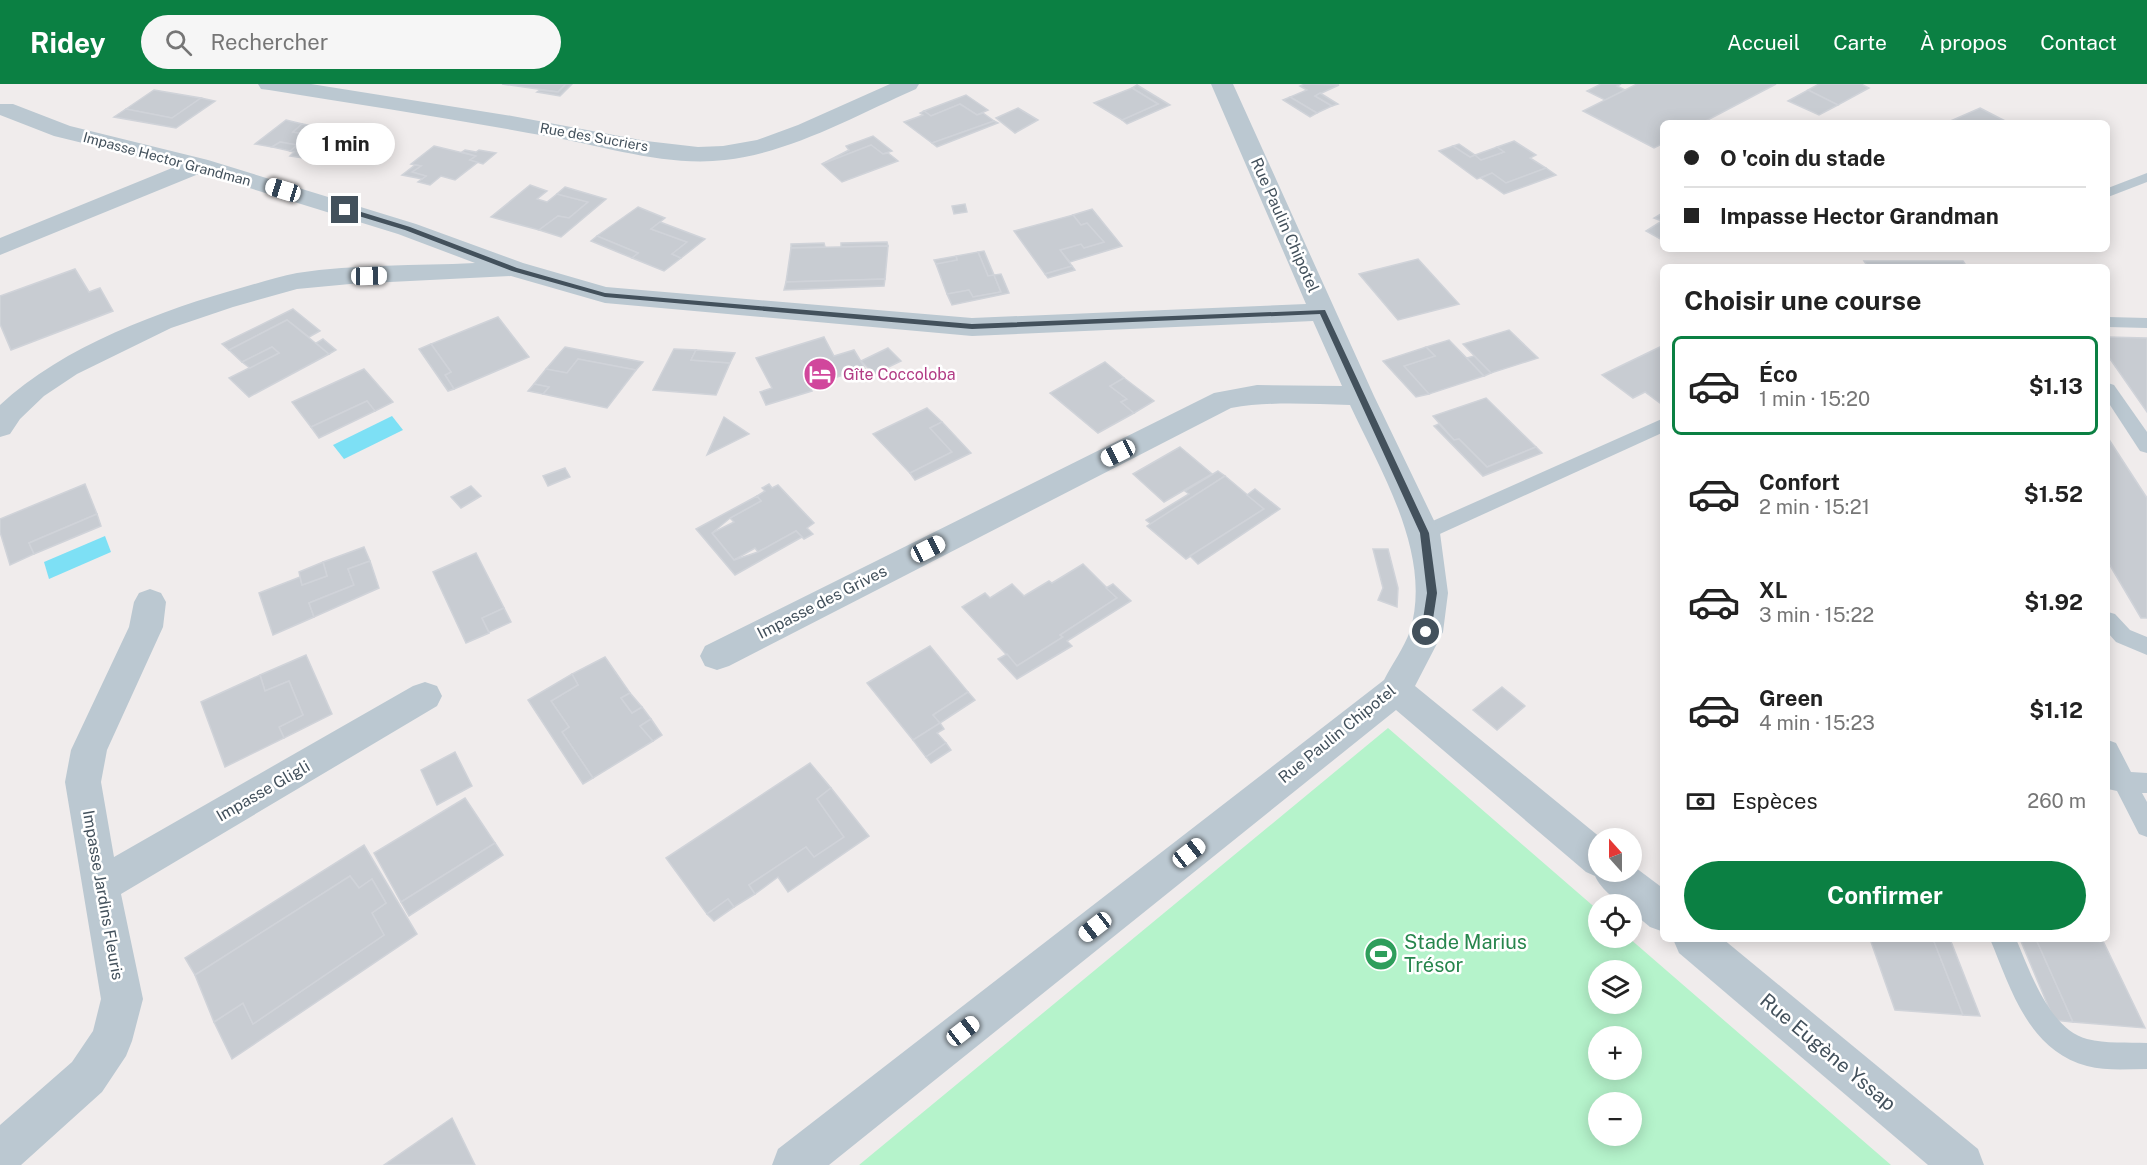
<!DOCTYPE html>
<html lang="fr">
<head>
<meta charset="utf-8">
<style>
	body { margin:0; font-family:"Public Sans",sans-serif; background:#f6f6f6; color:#222; height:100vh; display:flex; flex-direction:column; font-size:22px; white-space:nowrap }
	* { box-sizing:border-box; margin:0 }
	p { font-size:20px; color:#767676 }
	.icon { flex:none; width:33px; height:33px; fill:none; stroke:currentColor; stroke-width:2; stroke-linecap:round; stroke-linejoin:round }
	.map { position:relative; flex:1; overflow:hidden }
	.sheet { position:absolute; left:1660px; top:180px; width:450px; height:678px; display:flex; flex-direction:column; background:#fff; border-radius:9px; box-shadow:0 3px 15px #0003 }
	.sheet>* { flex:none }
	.top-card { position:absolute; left:1660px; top:36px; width:450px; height:132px; border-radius:9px; box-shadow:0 3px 15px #0003; display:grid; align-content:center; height:132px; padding:0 24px; background:#fff }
	.needle { width:39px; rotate:339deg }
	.controls { position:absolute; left:1588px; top:744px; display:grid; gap:12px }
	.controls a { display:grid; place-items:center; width:54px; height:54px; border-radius:50%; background:#fff; box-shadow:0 3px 15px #0003; font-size:30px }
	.end { position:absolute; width:27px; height:27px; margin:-14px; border:8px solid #43515c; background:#fff; box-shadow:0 0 0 3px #fff }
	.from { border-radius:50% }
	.bubble { position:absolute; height:42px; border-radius:21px; background:#fff; box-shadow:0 3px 15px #0003; font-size:20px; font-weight:700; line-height:42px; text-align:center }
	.car { position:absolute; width:18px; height:36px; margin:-18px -9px; border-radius:8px; box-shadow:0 0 4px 2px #0007; background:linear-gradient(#fff 24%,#345 0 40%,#fff 0 76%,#345 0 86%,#fff 0) }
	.top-card b { display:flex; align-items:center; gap:21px; height:57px; font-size:22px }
	.top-card b+b { border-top:2px solid #e0e0e0 }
	.top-card i { width:15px; height:15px; background:#222 }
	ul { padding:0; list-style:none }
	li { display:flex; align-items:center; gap:18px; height:99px; margin:0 12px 9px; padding:0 12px; border:3px solid transparent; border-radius:9px }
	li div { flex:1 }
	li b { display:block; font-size:22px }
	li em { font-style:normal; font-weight:700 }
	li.selected { border-color:#0b8043 }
	li>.icon { width:54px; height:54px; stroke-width:1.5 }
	h2 { padding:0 24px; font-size:27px; line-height:72px }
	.pay { display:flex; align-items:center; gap:15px; height:66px; padding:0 24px; font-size:22px }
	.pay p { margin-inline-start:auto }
	.primary-button { display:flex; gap:12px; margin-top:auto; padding:12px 24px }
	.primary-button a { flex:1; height:69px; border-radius:36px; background:#0b8043; color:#fff; font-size:24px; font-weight:700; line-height:69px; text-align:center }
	header { display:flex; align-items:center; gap:36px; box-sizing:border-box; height:84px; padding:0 30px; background:#0b8043; color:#fff }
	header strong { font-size:28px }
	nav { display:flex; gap:33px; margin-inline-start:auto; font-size:21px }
	.search { width:420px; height:54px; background:#f6f6f6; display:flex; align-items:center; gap:15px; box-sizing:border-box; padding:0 21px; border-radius:33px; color:#767676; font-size:22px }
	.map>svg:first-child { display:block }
	.green { fill:#b5f3cb; fill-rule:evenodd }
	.water { fill:#7de0f5 }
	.building { fill:#c8ccd2; stroke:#d0d3d9; stroke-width:1.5 }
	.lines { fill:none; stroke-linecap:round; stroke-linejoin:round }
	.service { fill:#bbc8d1; fill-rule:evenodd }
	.minor { fill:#bbc8d1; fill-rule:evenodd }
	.route { fill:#43515c }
	.labels { text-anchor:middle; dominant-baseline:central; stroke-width:5; stroke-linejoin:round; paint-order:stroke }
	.far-street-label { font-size:14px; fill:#43515c; stroke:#fff }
	.street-label { font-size:16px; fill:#43515c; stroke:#fff }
	.hotel-label { font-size:16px; fill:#b23c85; stroke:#fff; text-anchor:start }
	.near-leisure-label { font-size:20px; fill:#27864d; stroke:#fff; text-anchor:start }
	.near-street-label { font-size:20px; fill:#43515c; stroke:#fff }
</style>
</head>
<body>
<header>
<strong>Ridey</strong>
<div class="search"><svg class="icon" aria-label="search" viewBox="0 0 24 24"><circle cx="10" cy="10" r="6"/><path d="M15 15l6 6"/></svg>Rechercher</div>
<nav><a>Accueil</a><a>Carte</a><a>À propos</a><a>Contact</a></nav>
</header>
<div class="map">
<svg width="2147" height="1081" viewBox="0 0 2147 1081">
	<rect width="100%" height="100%" fill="#f0ecec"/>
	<path class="green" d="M 1388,644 L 1599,827 L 1599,854 L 1629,854 L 1891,1081 L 859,1081 ZM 1599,886 L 1632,886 L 1632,920 L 1599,920 ZM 1599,952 L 1632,952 L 1632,986 L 1599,986 ZM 1599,1018 L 1632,1018 L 1632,1052 L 1599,1052 Z"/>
	<g class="water">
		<polygon points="392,332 403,346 344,375 333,361"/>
		<polygon points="105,452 111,468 49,495 44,478"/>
	</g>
	<g class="building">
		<polygon points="502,0 566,0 558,8"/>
		<polygon points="566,0 572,0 560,12 537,8 540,6 558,8"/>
		<polygon points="1305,0 1339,1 1315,12 1332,22 1317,29 1290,13 1307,6 1300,2"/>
		<polygon points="1601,0 1621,0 1617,2 1625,6 1605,16 1587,7"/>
		<polygon points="1637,0 1776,0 1702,39 1664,39 1664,59 1654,64 1583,27"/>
		<polygon points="1819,0 1861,0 1869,4 1838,21 1808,6"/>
		<polygon points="1137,1 1170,21 1127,40 1122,36 1158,20 1132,4"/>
		<polygon points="1132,4 1158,20 1122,36 1094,19"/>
		<polygon points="154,6 201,14 172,34 126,25"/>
		<polygon points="1808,6 1838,21 1819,31 1788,17"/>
		<polygon points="1320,9 1338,20 1332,22 1315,12"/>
		<polygon points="966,11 988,26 977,31 960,20 931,32 924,27"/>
		<polygon points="1290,13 1317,29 1310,33 1283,16"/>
		<polygon points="201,14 215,17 176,44 114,33 126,25 172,34"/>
		<polygon points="960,20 977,31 983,29 994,37 932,59 904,38 923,31 920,29 924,27 931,32"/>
		<polygon points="1018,24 1038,36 1015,49 996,34"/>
		<polygon points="1980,24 2009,39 1946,39"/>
		<polygon points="286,36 302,40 293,48 322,53 338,40 351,43 345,47 360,50 350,58 344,57 336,64 342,65 326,79 310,75 314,72 307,70 303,74 290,72 294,68 290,67 297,61 280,58 272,63 255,60"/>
		<polygon points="994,37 998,39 937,63 932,59"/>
		<polygon points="302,40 332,45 322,53 293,48"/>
		<polygon points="351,43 366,46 360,50 345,47"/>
		<polygon points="873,52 892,67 883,70 871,61 822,80 849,66 846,62"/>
		<polygon points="1514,57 1536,71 1530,74 1546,84 1506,99 1492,89 1477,95 1439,67 1453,62 1470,73 1475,71 1481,76 1504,68 1497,63"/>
		<polygon points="280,58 297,61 290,67 272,63"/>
		<polygon points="1459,60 1475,71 1470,73 1453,62"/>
		<polygon points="871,61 883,70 888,69 898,77 842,98 822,80"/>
		<polygon points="434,62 476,72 470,76 478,78 455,96 441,92 430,101 418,98 426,92 412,88 421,82 411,80"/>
		<polygon points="1497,63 1504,68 1481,76 1475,71"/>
		<polygon points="465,66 476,68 479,66 496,69 483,80 470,76 476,72 462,68"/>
		<polygon points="415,81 421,82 412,88 426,92 422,95 402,91"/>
		<polygon points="1546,84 1556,91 1504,110 1481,94 1492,89 1506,99"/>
		<polygon points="530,101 547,107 537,115 547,118 557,110 588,118 569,134 558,132 539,146 491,133"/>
		<polygon points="565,103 606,115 561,153 539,146 558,132 569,134 588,118 557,110"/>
		<polygon points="965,120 967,128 954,130 952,122"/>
		<polygon points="638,123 665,134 651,145 687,158 672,170 681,174 664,187 632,174 638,169 597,152"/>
		<polygon points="1092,125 1122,162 1070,178 1060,166 1081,160 1084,164 1104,158 1087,139 1081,141 1073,131"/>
		<polygon points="1664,128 1664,157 1646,147 1662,137 1654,134"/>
		<polygon points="1073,131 1081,141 1087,139 1104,158 1084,164 1081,160 1060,166 1072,182 1045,190 1014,147"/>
		<polygon points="660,138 705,155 681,174 672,170 687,158 651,145"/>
		<polygon points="597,152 638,169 632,174 591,157"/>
		<polygon points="887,158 888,162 841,163 841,159"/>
		<polygon points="824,159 825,163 791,164 791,160"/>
		<polygon points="888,162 885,195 786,198 791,164"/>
		<polygon points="984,167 994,191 988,192 978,168"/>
		<polygon points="978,168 988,192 994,191 1001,208 973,213 969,206 947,210 936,180 957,176 956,172"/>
		<polygon points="956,172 957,176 936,180 934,176"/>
		<polygon points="1418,175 1459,220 1398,236 1359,190"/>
		<polygon points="1864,177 1963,177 1967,183 1868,183"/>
		<polygon points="1072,182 1075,186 1048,194 1045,190"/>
		<polygon points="75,185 89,208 100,204 113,227 11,266 0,240 0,212"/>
		<polygon points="1001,190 1009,209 952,221 947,210 969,206 973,213 1001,208 994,191"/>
		<polygon points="885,195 884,202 784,206 786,198"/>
		<polygon points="293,225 320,247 309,253 287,236 229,266 222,260"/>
		<polygon points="498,233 529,273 454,305 445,291 451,288 431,260"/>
		<polygon points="287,236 329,270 249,313 229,294 279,269 272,263 242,278 229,266"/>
		<polygon points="1509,246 1538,274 1491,289 1463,260"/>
		<polygon points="824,253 834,272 854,266 865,284 809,302 812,307 766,321 760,308 772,304 756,274"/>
		<polygon points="2108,253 2147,254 2147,328 2108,272"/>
		<polygon points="323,255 336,266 329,270 316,259"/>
		<polygon points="1449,256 1484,292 1429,310 1404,282 1435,272 1426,263"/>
		<polygon points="431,260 451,288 445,291 454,305 448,307 419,265"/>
		<polygon points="1664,261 1664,322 1645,308 1633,314 1602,291"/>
		<polygon points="272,263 279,269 250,284 242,278"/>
		<polygon points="565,263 643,278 636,286 578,275 567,289 546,285"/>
		<polygon points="1426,263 1435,272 1404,282 1429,310 1416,313 1383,277"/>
		<polygon points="888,264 901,277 874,290 861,277"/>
		<polygon points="674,265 696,266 691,276 730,279 716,311 653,306"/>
		<polygon points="696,266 735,269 730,279 691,276"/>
		<polygon points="1474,272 1491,289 1484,292 1467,274"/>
		<polygon points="578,275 636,286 607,324 543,310 549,303 534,300 546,285 567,289"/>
		<polygon points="1105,278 1124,294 1110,302 1127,315 1121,318 1134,329 1098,349 1050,309"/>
		<polygon points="364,285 393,318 375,327 367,317 311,343 292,318"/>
		<polygon points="1124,294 1154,317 1134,329 1121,318 1127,315 1110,302"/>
		<polygon points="534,300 549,303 543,310 528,307"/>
		<polygon points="1486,314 1536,363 1487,383 1459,355 1454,356 1433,332"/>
		<polygon points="367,317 375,327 319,354 311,343"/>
		<polygon points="927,324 942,338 930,344 952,368 910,389 873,350"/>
		<polygon points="724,333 749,350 707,371"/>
		<polygon points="942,338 971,369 915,396 910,389 952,368 930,344"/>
		<polygon points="1439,340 1454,356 1459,355 1487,383 1536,363 1542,369 1483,392 1434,342"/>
		<polygon points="2108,354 2147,414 2147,534 2141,534 2108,478"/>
		<polygon points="1180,363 1212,390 1164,418 1133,390"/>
		<polygon points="565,384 570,393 548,402 543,392"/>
		<polygon points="1218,387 1225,392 1151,440 1146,436 1189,410 1185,407"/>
		<polygon points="1225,392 1264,425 1186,475 1147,442"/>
		<polygon points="85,400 97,430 29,459 34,470 10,481 0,448 0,435"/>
		<polygon points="769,400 772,404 778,401 814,439 807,444 813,450 804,455 796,447 758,468 755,464 734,476 712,449 734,438 730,434 761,417 757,412 765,407 762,404"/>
		<polygon points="471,402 481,412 461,424 451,413"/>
		<polygon points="1255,405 1280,425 1198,480 1190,472 1264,425 1247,411"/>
		<polygon points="757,412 761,417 730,434 712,449 734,476 758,468 796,447 802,453 735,491 696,445"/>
		<polygon points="97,430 101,442 34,470 29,459"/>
		<polygon points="364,463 370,477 348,485 354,501 309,519 314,533 273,551 259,509 300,493 302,501 327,492 323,478"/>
		<polygon points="1373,465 1388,465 1398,504 1397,523 1378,516 1383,504"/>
		<polygon points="476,469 504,524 482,534 489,549 466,559 433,488"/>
		<polygon points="370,477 379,504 314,533 309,519 354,501 348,485"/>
		<polygon points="323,478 327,492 302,501 299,488"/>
		<polygon points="1083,480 1117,514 1060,551 1063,553 1017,582 962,523 985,509 990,514 1012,500 1024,512 1049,497 1052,499"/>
		<polygon points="1113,500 1131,517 1067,557 1072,562 1017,595 998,575 1007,570 1017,582 1063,553 1060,551 1117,514 1106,504"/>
		<polygon points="504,524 511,538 489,548 482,534"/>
		<polygon points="930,562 968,608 933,631 940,639 913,656 867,599"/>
		<polygon points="306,571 332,630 284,654 279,643 303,631 289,597 265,607 260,591"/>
		<polygon points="605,573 630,609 621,614 632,629 642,623 651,635 640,642 653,657 593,694 562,648 569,643 551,617 578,601 572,590"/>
		<polygon points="572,590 578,601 551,617 569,643 562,648 593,694 583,700 528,616"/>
		<polygon points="260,591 265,607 289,597 303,631 279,643 284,654 225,683 201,618"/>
		<polygon points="1502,603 1525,622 1497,646 1473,626"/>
		<polygon points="968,608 975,616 940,639 933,631"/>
		<polygon points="630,609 642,623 632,629 621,614"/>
		<polygon points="651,635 662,651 653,657 640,642"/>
		<polygon points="940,639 944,645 937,649 946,659 926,673 913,656"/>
		<polygon points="946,659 951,666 931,679 926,673"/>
		<polygon points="455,668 472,702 437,721 421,686"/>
		<polygon points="810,679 831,704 817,715 844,753 814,773 806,763 749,801 755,810 734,823 728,815 707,830 666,774"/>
		<polygon points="831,704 869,752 788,808 778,793 755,810 749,801 806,763 814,773 844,753 817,715"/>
		<polygon points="465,714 495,759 401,818 374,769"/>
		<polygon points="495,759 503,771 409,832 401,818"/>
		<polygon points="364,761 417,850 232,975 214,938 243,919 253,940 384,851 372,829 386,819 372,795 359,804 350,792 195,891 185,874"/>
		<polygon points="350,792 359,804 372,795 386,819 372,829 384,851 253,940 243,919 214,938 195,891"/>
		<polygon points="728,815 734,823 714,837 707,830"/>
		<polygon points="1870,855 1933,855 1963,931 1895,926"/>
		<polygon points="1933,855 1950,855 1980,932 1963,931"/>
		<polygon points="2020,855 2036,855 2073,938 2054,936"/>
		<polygon points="2036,855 2102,855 2145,944 2073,938"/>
		<polygon points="452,1034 475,1081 384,1081"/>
	</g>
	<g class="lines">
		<g class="service">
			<polygon points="2147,89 2147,98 2108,113 2108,104"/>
			<polygon points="2108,233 2147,234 2147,244 2108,243"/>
			<polygon points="2108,299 2114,301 2147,348 2147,369 2140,367 2108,318"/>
			<polygon points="1664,334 1664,348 1431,454 1424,456 1417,454 1414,449 1417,444"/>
			<polygon points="2108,528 2115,530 2130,546 2147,553 2147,571 2116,558 2108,549"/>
			<polygon points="2108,656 2116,659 2131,688 2147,689 2147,709 2142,709 2147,718 2147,753 2139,750 2117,707 2108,705"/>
			<path d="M 1990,855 L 2016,855 C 2030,887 2049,945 2087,955 C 2106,960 2127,958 2147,959 L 2147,985 C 2127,985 2106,987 2087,982 C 2028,966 2011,905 1990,855 Z"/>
		</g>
		<g class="minor">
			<path d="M 258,0 L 311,0 L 512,32 L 646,57 L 698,63 L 723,62 L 757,56 L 798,41 L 890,0 L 919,0 L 916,5 C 854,32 793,68 725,76 C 666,83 604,62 546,52 C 454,35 362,21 269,6 L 261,5 Z"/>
			<path d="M 1211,0 L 1233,0 L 1374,312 L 1440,449 L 1448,509 L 1443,548 L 1415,602 L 1601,754 L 1599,754 L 1599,788 L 1632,788 L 1632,781 L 1664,805 L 1664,848 L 1650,843 L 1632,828 L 1632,820 C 1617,820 1601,805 1595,792 L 1586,788 L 1396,626 L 829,1081 L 772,1081 L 778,1065 L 1384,596 C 1392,580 1404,564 1410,547 C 1433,471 1381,388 1350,321 C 1310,320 1270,317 1231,324 L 729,582 L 717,586 L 705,582 L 700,572 L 705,562 L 1214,309 L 1257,301 L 1342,302 L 1313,237 L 972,252 L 605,219 L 511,192 L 350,200 L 297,205 L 233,223 L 171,244 L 77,290 L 44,312 L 20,335 L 10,350 L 0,353 L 0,321 C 63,262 162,226 244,203 C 262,198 280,192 297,189 C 356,180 416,182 475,179 L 398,150 L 201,89 L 0,171 L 0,154 L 177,82 L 54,52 L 0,31 L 0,20 L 13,20 L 70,42 L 208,76 L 416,140 L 523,179 L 606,203 L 972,234 L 1306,220 Z"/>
			<polygon points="150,505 161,509 166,518 163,543 107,666 101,698 114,773 413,602 425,598 437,602 442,612 437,622 121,810 143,915 132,957 126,972 102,1008 21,1081 0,1081 0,1041 72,978 93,947 101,915 65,698 71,666 129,543 134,518 139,509"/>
			<polygon points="1673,855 1723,855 1978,1065 1984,1081 1928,1081 1679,869"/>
		</g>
	</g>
	<polygon class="route" points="345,123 410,143 517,184 605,209 972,240 1325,226 1429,449 1437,509 1431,548 1426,552 1421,548 1427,509 1420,449 1320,230 972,245 605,213 512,187 405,146 342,127"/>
	<defs>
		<symbol id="hotel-disc" viewBox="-11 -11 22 22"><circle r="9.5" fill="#d1479c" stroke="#fff"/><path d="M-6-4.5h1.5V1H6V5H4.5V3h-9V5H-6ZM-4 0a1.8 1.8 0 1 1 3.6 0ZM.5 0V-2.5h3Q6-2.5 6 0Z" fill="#fff"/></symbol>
		<symbol id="stadium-disc" viewBox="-11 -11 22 22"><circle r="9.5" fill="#2e9e5b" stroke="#fff"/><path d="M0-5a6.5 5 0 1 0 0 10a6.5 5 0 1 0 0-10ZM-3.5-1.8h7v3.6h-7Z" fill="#fff"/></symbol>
	</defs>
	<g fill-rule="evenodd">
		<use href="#hotel-disc" x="801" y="271" width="38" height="38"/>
		<use href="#stadium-disc" x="1362" y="851" width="38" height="38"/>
	</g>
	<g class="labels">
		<g class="far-street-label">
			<text transform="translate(594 53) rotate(10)">Rue des Sucriers</text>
			<text transform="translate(167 75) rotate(15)">Impasse Hector Grandman</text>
		</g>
		<g class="street-label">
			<text transform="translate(1285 141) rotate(66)">Rue Paulin Chipotel</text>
			<text transform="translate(822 518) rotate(-27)">Impasse des Grives</text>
			<text transform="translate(1337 650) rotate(-39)">Rue Paulin Chipotel</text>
			<text transform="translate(263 707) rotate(-30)">Impasse Gligli</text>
			<text transform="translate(103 811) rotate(80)">Impasse Jardins Fleuris</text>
		</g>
		<g class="hotel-label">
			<text x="843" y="290">Gîte Coccoloba</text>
		</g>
		<g class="near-leisure-label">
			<text x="1404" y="858">Stade Marius<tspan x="1404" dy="23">Trésor</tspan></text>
		</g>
		<g class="near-street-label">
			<text transform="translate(1828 968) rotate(40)">Rue Eugène Yssap</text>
		</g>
	</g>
</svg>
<div class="controls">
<a><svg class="needle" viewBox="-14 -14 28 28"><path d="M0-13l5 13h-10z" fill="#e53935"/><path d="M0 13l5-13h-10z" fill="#767676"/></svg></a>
<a><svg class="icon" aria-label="locate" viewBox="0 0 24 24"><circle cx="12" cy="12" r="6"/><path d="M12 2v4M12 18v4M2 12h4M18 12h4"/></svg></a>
<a><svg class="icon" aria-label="layers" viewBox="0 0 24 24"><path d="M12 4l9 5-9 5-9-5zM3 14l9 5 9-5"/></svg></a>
<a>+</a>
<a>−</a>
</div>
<i class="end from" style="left:1426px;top:548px"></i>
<i class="end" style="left:345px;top:126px"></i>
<div class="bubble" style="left:296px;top:39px;width:99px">1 min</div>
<i class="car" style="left:283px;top:106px;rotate:287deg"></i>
<i class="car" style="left:369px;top:192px;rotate:89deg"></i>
<i class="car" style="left:1118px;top:369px;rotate:243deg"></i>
<i class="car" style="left:928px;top:465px;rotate:63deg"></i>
<i class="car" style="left:1189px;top:769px;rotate:52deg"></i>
<i class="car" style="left:1095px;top:843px;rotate:232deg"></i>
<i class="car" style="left:963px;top:947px;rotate:52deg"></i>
<div class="top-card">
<b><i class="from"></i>O 'coin du stade</b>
<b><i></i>Impasse Hector Grandman</b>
</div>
<section class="sheet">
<h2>Choisir une course</h2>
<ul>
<li class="selected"><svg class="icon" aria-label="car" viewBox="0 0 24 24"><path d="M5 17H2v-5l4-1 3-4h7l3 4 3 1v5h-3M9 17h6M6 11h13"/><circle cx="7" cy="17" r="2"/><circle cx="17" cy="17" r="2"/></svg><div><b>Éco</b><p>1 min · 15:20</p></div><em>$1.13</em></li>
<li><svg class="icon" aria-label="car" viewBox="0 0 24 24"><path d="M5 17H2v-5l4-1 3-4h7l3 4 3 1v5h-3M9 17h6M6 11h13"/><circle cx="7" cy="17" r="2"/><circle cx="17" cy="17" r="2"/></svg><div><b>Confort</b><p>2 min · 15:21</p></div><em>$1.52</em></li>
<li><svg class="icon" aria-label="car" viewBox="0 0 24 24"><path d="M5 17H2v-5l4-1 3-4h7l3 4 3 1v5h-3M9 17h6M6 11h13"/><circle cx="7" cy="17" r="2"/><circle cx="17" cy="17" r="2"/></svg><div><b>XL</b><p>3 min · 15:22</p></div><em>$1.92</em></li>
<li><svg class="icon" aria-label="car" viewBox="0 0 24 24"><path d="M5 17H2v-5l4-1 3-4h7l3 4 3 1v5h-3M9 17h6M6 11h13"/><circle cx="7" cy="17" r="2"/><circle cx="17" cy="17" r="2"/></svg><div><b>Green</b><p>4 min · 15:23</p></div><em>$1.12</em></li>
</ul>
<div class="pay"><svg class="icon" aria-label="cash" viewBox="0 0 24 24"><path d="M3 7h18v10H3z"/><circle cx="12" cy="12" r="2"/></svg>Espèces<p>260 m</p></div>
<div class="primary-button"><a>Confirmer</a></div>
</section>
</div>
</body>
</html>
